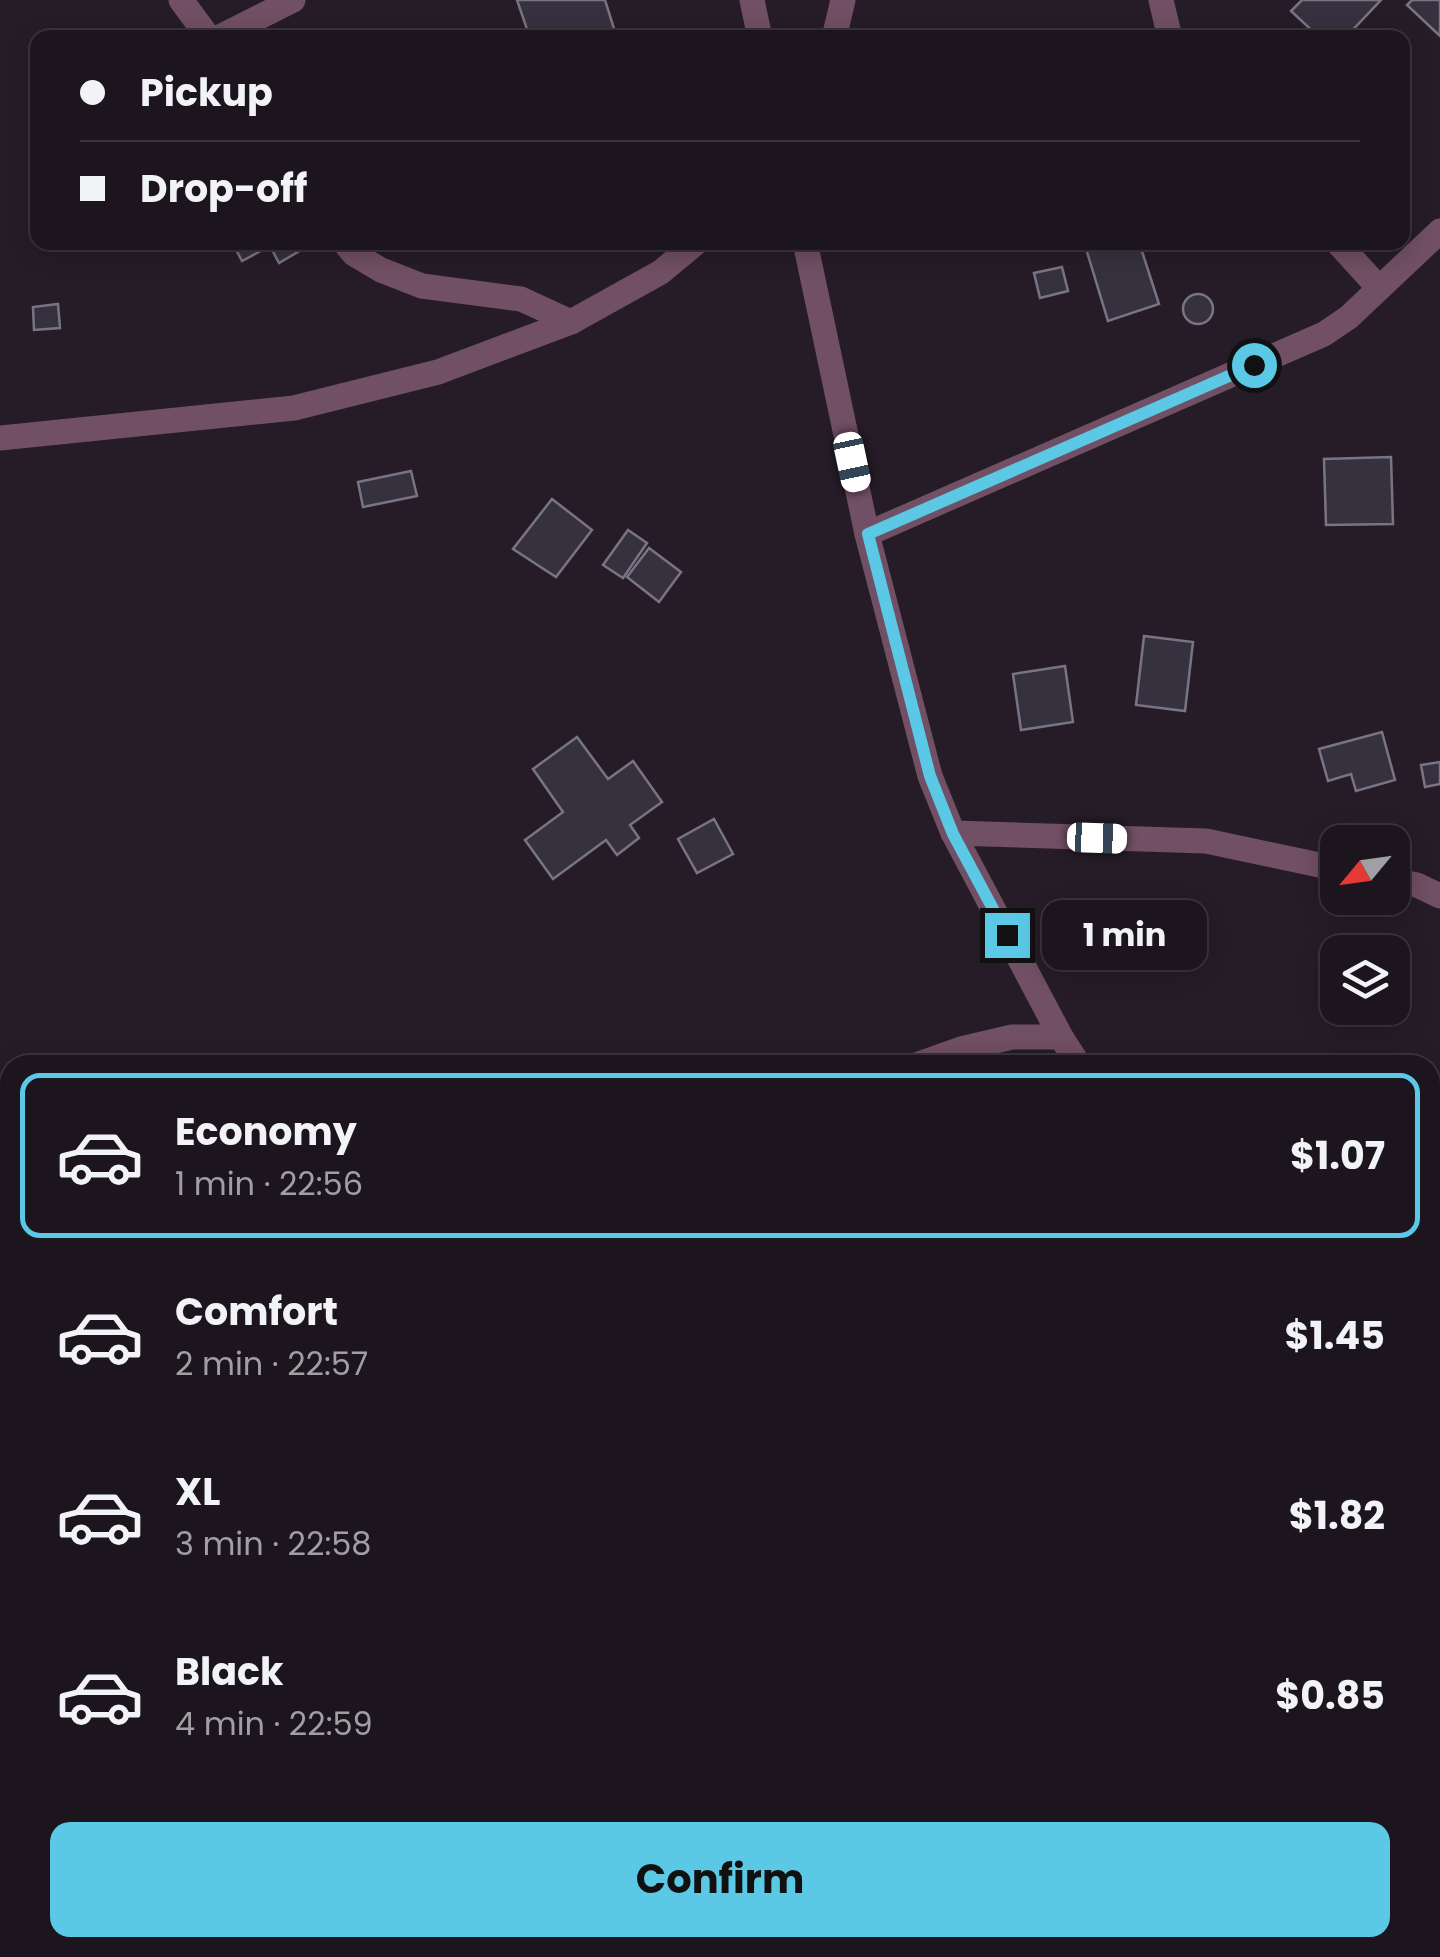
<!DOCTYPE html>
<html lang="en">
<head>
<meta charset="utf-8">
<style>
	body { margin:0; font-family:Poppins,sans-serif; background:#251e26; color:#f1f3f6; height:100vh; display:flex; flex-direction:column; font-size:38px; white-space:nowrap }
	* { box-sizing:border-box; margin:0 }
	p { font-size:32px; color:#a09fa4 }
	.icon { flex:none; width:55px; height:55px; fill:none; stroke:currentColor; stroke-width:2; stroke-linecap:round; stroke-linejoin:round }
	.map { position:relative; flex:1; overflow:hidden }
	.side { position:absolute; left:0px; top:1055px; width:1440px; height:902px; display:flex; flex-direction:column; background:#1c151d; border-radius:30px 30px 0 0; box-shadow:0 5px 25px #0003,0 0 0 2px #3a343b }
	.side>* { flex:none }
	.hud { position:absolute; left:30px; top:30px; width:1380px; height:220px; border-radius:20px; box-shadow:0 5px 25px #0003,0 0 0 2px #3a343b; display:grid; align-content:center; height:220px; padding:0 50px; background:#1c151d }
	.needle { width:65px; rotate:241deg }
	.buttons { position:absolute; left:1320px; top:825px; display:grid; gap:20px }
	.buttons a { display:grid; place-items:center; width:90px; height:90px; border-radius:20px; background:#1c151d; box-shadow:0 5px 25px #0003,0 0 0 2px #3a343b; font-size:50px }
	.end { position:absolute; width:45px; height:45px; margin:-22px; border:12px solid #5bc8e6; background:#111; box-shadow:0 0 0 5px #111 }
	.from { border-radius:50% }
	.bubble { position:absolute; height:70px; border-radius:20px; background:#1c151d; box-shadow:0 5px 25px #0003,0 0 0 2px #3a343b; font-size:32px; font-weight:700; line-height:70px; text-align:center }
	.car { position:absolute; width:30px; height:60px; margin:-30px -15px; border-radius:12px; box-shadow:0 0 8px 2px #0007; background:linear-gradient(#fff 24%,#345 0 40%,#fff 0 76%,#345 0 86%,#fff 0) }
	.hud b { display:flex; align-items:center; gap:35px; height:95px; font-size:38px }
	.hud b+b { border-top:2px solid #3a343b }
	.hud i { width:25px; height:25px; background:#f1f3f6 }
	ul { padding:18px 0 0; list-style:none }
	li { display:flex; align-items:center; gap:30px; height:165px; margin:0 20px 15px; padding:0 30px; border:5px solid transparent; border-radius:20px }
	li div { flex:1 }
	li b { display:block; font-size:38px }
	li em { font-style:normal; font-weight:700 }
	li.current { border-color:#5bc8e6 }
	li>.icon { width:90px; height:90px; stroke-width:1.5 }
	.action { display:flex; gap:20px; margin-top:auto; padding:20px 50px }
	.action a { flex:1; height:115px; border-radius:20px; background:#5bc8e6; color:#111; font-size:40px; font-weight:700; line-height:115px; text-align:center }
	.map>svg:first-child { display:block }
	.building { fill:#36313f; stroke:#797484; stroke-width:2.5 }
	.lines { fill:none; stroke-linecap:round; stroke-linejoin:round }
	.minor { stroke:#714f64; stroke-width:25 }
	.route { stroke:#5bc8e6; stroke-width:12 }
</style>
</head>
<body>
<div class="map">
<svg width="1440" height="1957" viewBox="0 0 1440 1957">
	<rect width="100%" height="100%" fill="#261c27"/>
	<g class="building">
		<polygon points="517,0 605,0 617,38 530,38"/>
		<polygon points="1302,0 1381,0 1345,38 1320,38 1291,11"/>
		<polygon points="1412,0 1440,0 1440,36 1407,5"/>
		<polygon points="232,242 315,242 279,263 270,246 242,261"/>
		<polygon points="1084,242 1139,242 1159,304 1108,321"/>
		<polygon points="1062,267 1068,291 1040,298 1034,273"/>
		<circle cx="1198" cy="309" r="15"/>
		<polygon points="58,304 60,328 34,330 33,307"/>
		<polygon points="1391,457 1393,524 1326,525 1324,459"/>
		<polygon points="411,471 417,496 363,507 358,482"/>
		<polygon points="552,499 592,530 556,577 513,549"/>
		<polygon points="628,530 647,543 623,578 603,565"/>
		<polygon points="649,548 681,572 659,602 627,577"/>
		<polygon points="1144,636 1193,642 1185,711 1136,705"/>
		<polygon points="1065,666 1073,722 1021,730 1013,674"/>
		<polygon points="1382,732 1395,780 1356,791 1351,774 1328,781 1319,749"/>
		<polygon points="577,737 608,779 633,761 662,802 630,825 639,838 617,855 606,840 553,879 525,840 563,812 533,769"/>
		<polygon points="1440,762 1440,784 1425,787 1421,765"/>
		<polygon points="714,819 733,854 697,873 678,839"/>
		<polygon points="1440,1422 1440,1464 1430,1445 1430,1428"/>
		<polygon points="1440,1857 1440,1913 1430,1885 1430,1860"/>
	</g>
	<g class="lines">
		<g class="minor">
			<polyline points="181,0 209,38"/>
			<polyline points="752,0 760,38"/>
			<polyline points="1161,0 1170,38"/>
			<polyline points="218,38 293,0"/>
			<polyline points="834,38 843,0"/>
			<polyline points="344,242 354,254 381,270 422,286 521,299 571,322"/>
			<polyline points="805,242 867,534 930,776 953,833 1061,1037 1079,1065"/>
			<polyline points="1337,242 1379,288"/>
			<polyline points="0,438 294,408 438,372 571,322 661,272 697,242"/>
			<polyline points="867,534 1324,334 1349,317 1440,231"/>
			<polyline points="953,833 1206,841 1338,869"/>
			<polyline points="1392,880 1417,885 1440,896"/>
			<polyline points="916,1065 961,1049 1012,1037 1061,1037"/>
			<polyline points="1430,1196 1440,1180"/>
			<polyline points="1430,1565 1440,1579"/>
			<polyline points="1430,1684 1440,1681"/>
			<polyline points="0,1799 10,1798"/>
			<polyline points="683,1948 688,1957"/>
			<polyline points="1100,1948 1104,1957"/>
			<polyline points="546,1957 572,1948"/>
		</g>
	</g>
	<g class="lines">
		<polyline class="route" points="1007,935 953,834 930,776 868,534 1254,365"/>
	</g>
</svg>
<div class="buttons">
<a><svg class="needle" viewBox="-14 -14 28 28"><path d="M0-13l5 13h-10z" fill="#e53935"/><path d="M0 13l5-13h-10z" fill="#a09fa4"/></svg></a>
<a><svg class="icon" aria-label="layers" viewBox="0 0 24 24"><path d="M12 4l9 5-9 5-9-5zM3 14l9 5 9-5"/></svg></a>
</div>
<i class="end from" style="left:1254px;top:365px"></i>
<i class="end" style="left:1007px;top:935px"></i>
<div class="bubble" style="left:1042px;top:900px;width:165px">1 min</div>
<i class="car" style="left:852px;top:462px;rotate:168deg"></i>
<i class="car" style="left:1097px;top:838px;rotate:92deg"></i>
<div class="hud">
<b><i class="from"></i>Pickup</b>
<b><i></i>Drop-off</b>
</div>
<section class="side">
<ul>
<li class="current"><svg class="icon" aria-label="car" viewBox="0 0 24 24"><path d="M5 17H2v-5l4-1 3-4h7l3 4 3 1v5h-3M9 17h6M6 11h13"/><circle cx="7" cy="17" r="2"/><circle cx="17" cy="17" r="2"/></svg><div><b>Economy</b><p>1 min · 22:56</p></div><em>$1.07</em></li>
<li><svg class="icon" aria-label="car" viewBox="0 0 24 24"><path d="M5 17H2v-5l4-1 3-4h7l3 4 3 1v5h-3M9 17h6M6 11h13"/><circle cx="7" cy="17" r="2"/><circle cx="17" cy="17" r="2"/></svg><div><b>Comfort</b><p>2 min · 22:57</p></div><em>$1.45</em></li>
<li><svg class="icon" aria-label="car" viewBox="0 0 24 24"><path d="M5 17H2v-5l4-1 3-4h7l3 4 3 1v5h-3M9 17h6M6 11h13"/><circle cx="7" cy="17" r="2"/><circle cx="17" cy="17" r="2"/></svg><div><b>XL</b><p>3 min · 22:58</p></div><em>$1.82</em></li>
<li><svg class="icon" aria-label="car" viewBox="0 0 24 24"><path d="M5 17H2v-5l4-1 3-4h7l3 4 3 1v5h-3M9 17h6M6 11h13"/><circle cx="7" cy="17" r="2"/><circle cx="17" cy="17" r="2"/></svg><div><b>Black</b><p>4 min · 22:59</p></div><em>$0.85</em></li>
</ul>
<div class="action"><a>Confirm</a></div>
</section>
</div>
</body>
</html>
